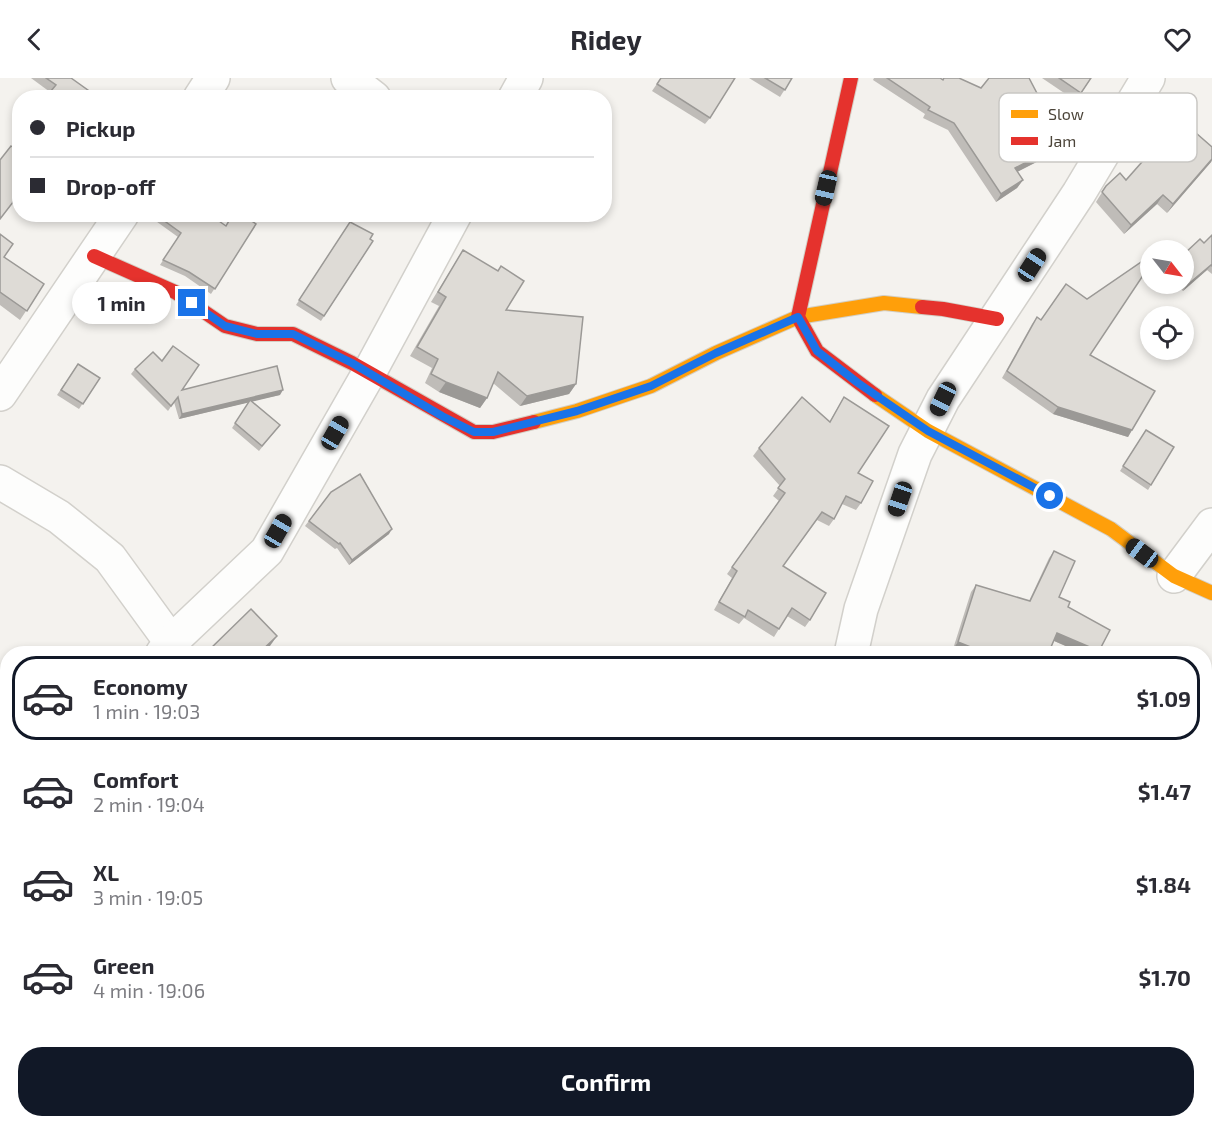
<!DOCTYPE html>
<html lang="en">
<head>
<meta charset="utf-8">
<style>
	body { margin:0; font-family:"Exo 2",sans-serif; background:#f7f7f7; color:#2b2b33; height:100vh; display:flex; flex-direction:column; font-size:22px; white-space:nowrap }
	* { box-sizing:border-box; margin:0 }
	p { font-size:20px; color:#7c7c81 }
	.icon { flex:none; width:33px; height:33px; fill:none; stroke:currentColor; stroke-width:2; stroke-linecap:round; stroke-linejoin:round }
	.map { position:relative; flex:1; overflow:hidden }
	.drawer { position:absolute; left:0px; top:568px; width:1212px; height:482px; display:flex; flex-direction:column; background:#fff; border-radius:24px 24px 0 0; box-shadow:0 3px 9px #0003 }
	.drawer>* { flex:none }
	.guide { position:absolute; left:12px; top:12px; width:600px; height:132px; border-radius:24px; box-shadow:0 3px 9px #0003; display:grid; align-content:center; height:132px; padding:0 18px; background:#fff }
	.needle { width:39px; rotate:121deg }
	.fabs { position:absolute; left:1140px; top:162px; display:grid; gap:12px }
	.fabs a { display:grid; place-items:center; width:54px; height:54px; border-radius:50%; background:#fff; box-shadow:0 3px 9px #0003; font-size:30px }
	.end { position:absolute; width:27px; height:27px; margin:-14px; border:8px solid #1a73e8; background:#fff; box-shadow:0 0 0 3px #fff }
	.from { border-radius:50% }
	.bubble { position:absolute; height:42px; border-radius:21px; background:#fff; box-shadow:0 3px 9px #0003; font-size:20px; font-weight:700; line-height:42px; text-align:center }
	.car { position:absolute; width:18px; height:36px; margin:-18px -9px; border-radius:8px; box-shadow:0 0 4px 2px #0007; background:linear-gradient(#222 24%,#8ab4d8 0 40%,#222 0 76%,#8ab4d8 0 86%,#222 0) }
	.guide b { display:flex; align-items:center; gap:21px; height:57px; font-size:22px }
	.guide b+b { border-top:2px solid #e1e1e2 }
	.guide i { width:15px; height:15px; background:#2b2b33 }
	ul { padding:10px 0 0; list-style:none }
	li { display:flex; align-items:center; gap:18px; height:84px; margin:0 12px 9px; padding:0 6px; border:3px solid transparent; border-radius:24px }
	li div { flex:1 }
	li b { display:block; font-size:22px }
	li em { font-style:normal; font-weight:700 }
	li.on { border-color:#111827 }
	li>.icon { width:54px; height:54px; stroke-width:1.5 }
	.button { display:flex; gap:12px; margin-top:auto; padding:12px 18px }
	.button a { flex:1; height:69px; border-radius:24px; background:#111827; color:#fff; font-size:24px; font-weight:700; line-height:69px; text-align:center }
	header { display:flex; justify-content:space-between; align-items:center; height:78px; padding:0 18px; background:#fff; font-size:27px; font-weight:700 }
	.map>svg:first-child { display:block }
	.education { fill:#eae5da }
	.lines { fill:none; stroke-linecap:round; stroke-linejoin:round }
	.stream { stroke:#c0ddf1; stroke-width:9 }
	.street-casing { stroke:#d2d0cb; stroke-width:36 }
	.slow-casing { stroke:#d3cfc5; stroke-width:16 }
	.jam-casing { stroke:#d3cfc5; stroke-width:16 }
	.street { stroke:#fdfdfc; stroke-width:33 }
	.slow { stroke:#ff9f0a; stroke-width:14 }
	.jam { stroke:#e5322d; stroke-width:14 }
	.wall { fill:#bfbcb8 }
	.shaded-wall { fill:#9b9996 }
	.building { fill:#dedbd6; stroke:#9b9996; stroke-width:1.5 }
	.route { stroke:#1a73e8; stroke-width:8 }
	.key { fill:#fff; stroke:#c9c7c4; stroke-width:1.5 }
	.key-label { font-size:16px; fill:#4b4439 }
</style>
</head>
<body>
<header><svg class="icon" aria-label="back" viewBox="0 0 24 24"><path d="M15 5l-7 7 7 7"/></svg>Ridey<svg class="icon" aria-label="heart" viewBox="0 0 24 24"><path d="M12 20l-8-8c-3-5 5-10 8-4 3-6 11-1 8 4z"/></svg></header>
<div class="map">
<svg width="1212" height="1049" viewBox="0 0 1212 1049">
	<rect width="100%" height="100%" fill="#f4f2ee"/>
	<polygon class="education" points="800,1042 804,1049 498,1049 488,1043"/>
	<g class="lines">
		<g class="stream">
			<polyline points="1204,965 1212,962"/>
			<polyline points="198,1049 204,1042"/>
		</g>
		<defs>
			<g id="street">
				<polyline points="348,0 374,20"/>
				<polyline points="200,20 213,0"/>
				<polyline points="515,20 526,0"/>
				<polyline points="0,316 122,136"/>
				<polyline points="0,404 59,439 110,480 171,564"/>
				<polyline points="1174,498 1212,447"/>
				<polyline points="162,576 171,564 267,473 369,295 455,136"/>
				<polyline points="851,576 861,531 915,376 943,321 1079,115 1148,0"/>
				<polyline points="0,729 8,730"/>
				<polyline points="679,1042 695,1049"/>
				<polyline points="546,1049 574,1042"/>
			</g>
			<g id="slow">
				<polyline points="875,317 928,353 1111,451 1174,498 1212,515"/>
				<polyline points="534,344 577,333 651,308 716,275 798,239 884,225 922,229"/>
			</g>
			<g id="jam">
				<polyline points="851,0 798,239 817,273 875,317"/>
				<polyline points="94,178 175,214 225,248 257,256 293,256 352,285 474,354 493,354 534,344"/>
				<polyline points="922,229 943,231 997,241"/>
			</g>
		</defs>
		<use href="#street" class="street-casing"/>
		<use href="#slow" class="slow-casing"/>
		<use href="#jam" class="jam-casing"/>
		<use href="#street" class="street"/>
		<use href="#slow" class="slow"/>
		<use href="#jam" class="jam"/>
	</g>
	<g class="wall">
		<polygon points="31,0 71,0 50,14"/>
		<polygon points="661,0 710,40 705,46 652,13"/>
		<polygon points="749,0 792,0 780,19"/>
		<polygon points="874,0 940,0 942,1 943,0 959,0 981,10 1063,65 1058,73 1017,94 1023,102 1017,110 996,124 948,52 923,40 925,36 873,2"/>
		<polygon points="1042,0 1091,0 1076,23"/>
		<polygon points="1212,83 1167,135 1157,126 1124,156 1096,124 1106,108 1126,102"/>
		<polygon points="146,136 209,136 226,148 256,146 211,216 185,198 160,187 178,159"/>
		<polygon points="350,144 373,163 321,243 296,227"/>
		<polygon points="0,156 4,179 44,206 20,242 0,227"/>
		<polygon points="1212,157 1212,196 1207,192 1183,213 1176,206 1184,206 1204,165"/>
		<polygon points="463,172 506,232 576,306 569,316 520,328 493,305 487,320 480,330 439,314 425,305 432,290 410,278 439,228 431,224"/>
		<polygon points="1037,239 1090,277 1132,352 1128,359 1053,336 1002,300 1032,246"/>
		<polygon points="78,286 100,300 79,331 57,317"/>
		<polygon points="135,291 182,312 280,317 252,323 276,352 259,373 232,350 249,324 179,341 174,324 168,333 131,296"/>
		<polygon points="844,319 858,395 861,425 856,432 842,426 834,441 829,448 817,442 783,488 810,542 805,549 787,538 774,559 744,540 739,546 714,532 732,500 727,496 779,423 773,418 780,408 753,378 759,370 830,343"/>
		<polygon points="1146,352 1151,407 1148,412 1120,393"/>
		<polygon points="331,414 389,456 349,487 337,470 335,471 305,448"/>
		<polygon points="1054,473 1059,519 1068,529 1099,573 1097,576 1084,576 1054,563 1048,576 966,576 953,571 971,514 976,507 1029,523 1049,480"/>
		<polygon points="1212,639 1212,656 1206,654"/>
		<polygon points="8,665 8,695 0,691 0,677"/>
	</g>
	<g class="shaded-wall">
		<polygon points="1063,65 1058,73 1009,98 1015,90"/>
		<polygon points="1212,81 1211,84 1167,135 1173,126"/>
		<polygon points="1023,102 1017,110 996,124 1001,116"/>
		<polygon points="1163,117 1157,126 1124,156 1131,147"/>
		<polygon points="1211,187 1207,192 1183,213 1186,208"/>
		<polygon points="446,304 487,320 480,330 439,314"/>
		<polygon points="576,306 569,316 520,328 527,318"/>
		<polygon points="283,312 280,317 179,341 182,336"/>
		<polygon points="1058,329 1132,352 1128,359 1053,336"/>
		<polygon points="392,451 389,456 349,487 352,482"/>
		<polygon points="1057,555 1099,573 1097,576 1084,576 1052,562"/>
		<polygon points="277,558 270,568 261,576 258,576"/>
		<polygon points="958,564 988,576 966,576 953,571"/>
		<polygon points="1210,648 1212,649 1212,656 1206,654"/>
		<polygon points="8,961 8,963 0,972 0,969"/>
	</g>
	<g class="building">
		<polygon points="46,0 71,0 99,20 45,20 56,7"/>
		<polygon points="661,0 735,0 710,40 657,6"/>
		<polygon points="765,0 792,0 785,12"/>
		<polygon points="887,0 940,0 943,2 944,0 959,0 981,10 989,0 1029,0 1063,65 1015,90 1023,102 1001,116 954,45 928,32 930,29"/>
		<polygon points="1059,0 1091,0 1081,15"/>
		<polygon points="1180,41 1212,69 1212,81 1173,126 1163,117 1131,147 1102,114 1106,108 1120,95 1126,102"/>
		<polygon points="11,68 20,74 20,115 0,141 0,82"/>
		<polygon points="155,136 209,136 226,148 233,136 241,136 256,146 215,211 189,194 163,182 181,155"/>
		<polygon points="350,144 373,156 370,161 373,163 324,238 299,222"/>
		<polygon points="0,156 13,166 4,179 44,206 27,233 0,214"/>
		<polygon points="1212,157 1212,188 1211,187 1186,208 1184,205 1184,176 1200,161 1204,165"/>
		<polygon points="463,172 498,193 501,188 524,203 506,232 583,239 576,306 527,318 498,294 487,320 446,304 431,296 438,281 417,269 446,219 438,214"/>
		<polygon points="1150,178 1150,187 1090,277 1155,313 1132,352 1058,329 1007,293 1037,239 1041,242 1066,206 1087,221"/>
		<polygon points="173,268 199,287 182,312 277,288 283,312 182,336 178,319 171,328 135,291 153,274 162,283"/>
		<polygon points="78,286 100,300 83,326 61,312"/>
		<polygon points="802,319 830,344 844,319 889,348 858,395 873,403 861,425 846,418 834,441 822,434 783,488 826,515 810,542 792,530 779,551 748,532 745,539 719,524 737,493 732,489 785,415 778,410 785,401 759,370"/>
		<polygon points="250,322 280,347 262,368 235,345"/>
		<polygon points="1146,352 1174,369 1151,407 1123,388"/>
		<polygon points="360,396 392,451 352,482 340,465 339,466 309,443 331,414"/>
		<polygon points="1054,473 1075,483 1059,519 1070,524 1068,529 1110,552 1099,573 1057,555 1048,576 988,576 958,564 976,507 1030,523"/>
		<polygon points="251,531 277,558 258,576 209,576 207,574"/>
		<polygon points="8,665 8,688 0,683 0,677"/>
		<polygon points="1212,701 1212,758 1206,771 1204,770 1204,714"/>
		<polygon points="8,920 8,961 0,969 0,929"/>
	</g>
	<g class="lines">
		<polyline class="route" points="192,225 225,248 257,256 293,256 352,285 442,338 474,354 493,354 577,333 651,308 716,275 798,239 817,273 858,305 928,353 1050,418"/>
	</g>
	<rect x="999" y="15" width="198" height="69" rx="9" class="key"/>
	<rect x="1011" y="32" width="27" height="8" fill="#ff9f0a"/>
	<rect x="1011" y="59" width="27" height="8" fill="#e5322d"/>
	<g class="key-label">
		<text x="1048" y="42">Slow</text>
		<text x="1048" y="69">Jam</text>
	</g>
</svg>
<div class="fabs">
<a><svg class="needle" viewBox="-14 -14 28 28"><path d="M0-13l5 13h-10z" fill="#e53935"/><path d="M0 13l5-13h-10z" fill="#7c7c81"/></svg></a>
<a><svg class="icon" aria-label="locate" viewBox="0 0 24 24"><circle cx="12" cy="12" r="6"/><path d="M12 2v4M12 18v4M2 12h4M18 12h4"/></svg></a>
</div>
<i class="end from" style="left:1050px;top:418px"></i>
<i class="end" style="left:192px;top:225px"></i>
<div class="bubble" style="left:72px;top:204px;width:99px">1 min</div>
<i class="car" style="left:826px;top:110px;rotate:193deg"></i>
<i class="car" style="left:1032px;top:187px;rotate:33deg"></i>
<i class="car" style="left:943px;top:321px;rotate:206deg"></i>
<i class="car" style="left:335px;top:355px;rotate:30deg"></i>
<i class="car" style="left:900px;top:421px;rotate:199deg"></i>
<i class="car" style="left:278px;top:453px;rotate:30deg"></i>
<i class="car" style="left:1142px;top:475px;rotate:307deg"></i>
<div class="guide">
<b><i class="from"></i>Pickup</b>
<b><i></i>Drop-off</b>
</div>
<section class="drawer">
<ul>
<li class="on"><svg class="icon" aria-label="car" viewBox="0 0 24 24"><path d="M5 17H2v-5l4-1 3-4h7l3 4 3 1v5h-3M9 17h6M6 11h13"/><circle cx="7" cy="17" r="2"/><circle cx="17" cy="17" r="2"/></svg><div><b>Economy</b><p>1 min · 19:03</p></div><em>$1.09</em></li>
<li><svg class="icon" aria-label="car" viewBox="0 0 24 24"><path d="M5 17H2v-5l4-1 3-4h7l3 4 3 1v5h-3M9 17h6M6 11h13"/><circle cx="7" cy="17" r="2"/><circle cx="17" cy="17" r="2"/></svg><div><b>Comfort</b><p>2 min · 19:04</p></div><em>$1.47</em></li>
<li><svg class="icon" aria-label="car" viewBox="0 0 24 24"><path d="M5 17H2v-5l4-1 3-4h7l3 4 3 1v5h-3M9 17h6M6 11h13"/><circle cx="7" cy="17" r="2"/><circle cx="17" cy="17" r="2"/></svg><div><b>XL</b><p>3 min · 19:05</p></div><em>$1.84</em></li>
<li><svg class="icon" aria-label="car" viewBox="0 0 24 24"><path d="M5 17H2v-5l4-1 3-4h7l3 4 3 1v5h-3M9 17h6M6 11h13"/><circle cx="7" cy="17" r="2"/><circle cx="17" cy="17" r="2"/></svg><div><b>Green</b><p>4 min · 19:06</p></div><em>$1.70</em></li>
</ul>
<div class="button"><a>Confirm</a></div>
</section>
</div>
</body>
</html>
